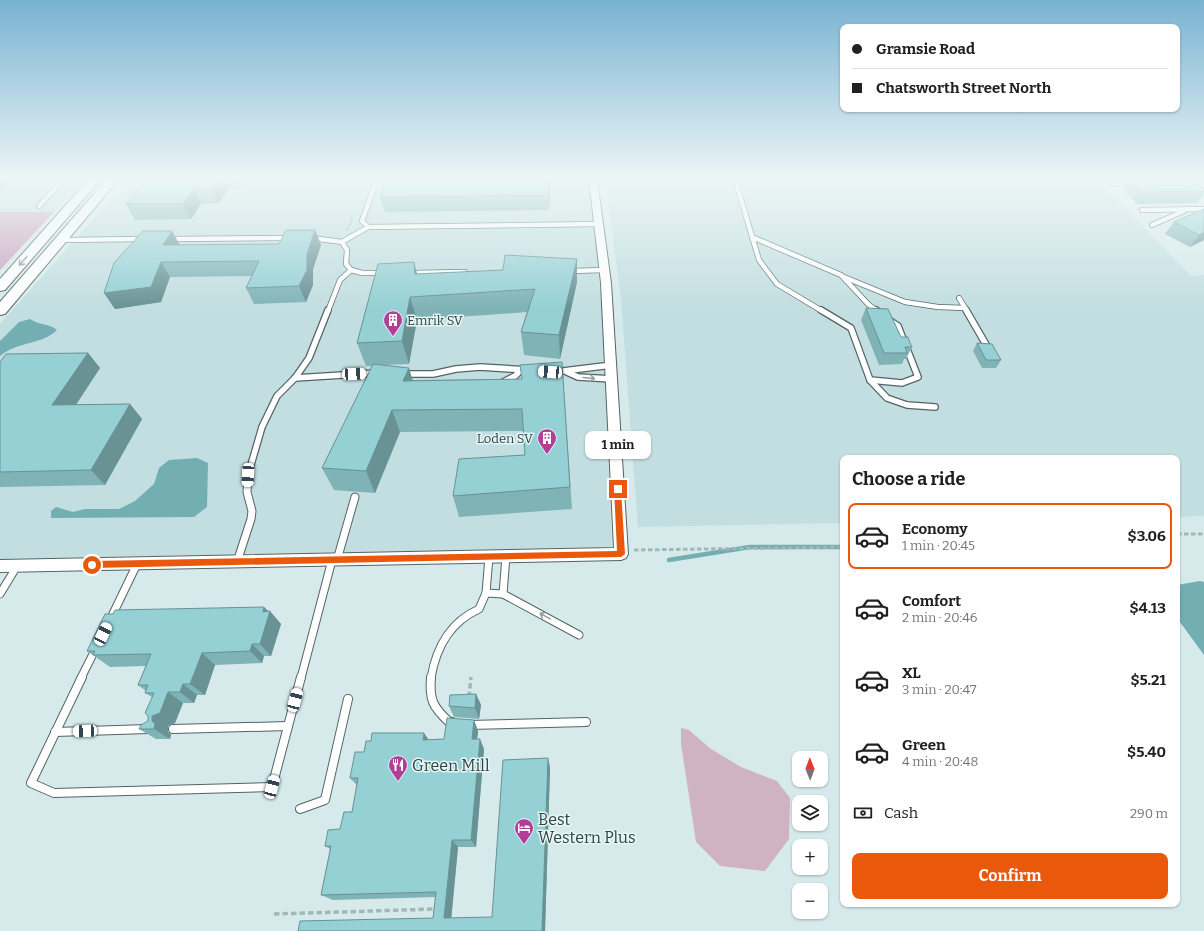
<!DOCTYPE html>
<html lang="en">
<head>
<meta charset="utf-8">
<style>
	body { margin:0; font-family:Bitter,serif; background:#f6f6f6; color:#202124; height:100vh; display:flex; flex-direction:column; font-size:15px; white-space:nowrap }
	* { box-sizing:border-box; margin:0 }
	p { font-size:13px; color:#757577 }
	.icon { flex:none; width:22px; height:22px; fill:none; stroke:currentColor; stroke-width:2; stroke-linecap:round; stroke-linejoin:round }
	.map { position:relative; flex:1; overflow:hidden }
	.panel { position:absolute; left:840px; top:455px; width:340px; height:452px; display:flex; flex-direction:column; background:#fff; border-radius:8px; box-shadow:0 1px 3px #0004 }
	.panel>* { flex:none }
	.guide { position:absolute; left:840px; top:24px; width:340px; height:88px; border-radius:8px; box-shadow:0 1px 3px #0004; display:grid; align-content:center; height:88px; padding:0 12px; background:#fff }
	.needle { width:26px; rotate:359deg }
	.tools { position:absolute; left:792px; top:751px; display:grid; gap:8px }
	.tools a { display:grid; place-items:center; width:36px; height:36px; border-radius:8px; background:#fff; box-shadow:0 1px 3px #0004; font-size:20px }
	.end { position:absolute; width:18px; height:18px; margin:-9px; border:5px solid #ea580c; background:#fff; box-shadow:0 0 0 2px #fff }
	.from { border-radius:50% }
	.bubble { position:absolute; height:28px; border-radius:8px; background:#fff; box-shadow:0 1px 3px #0004; font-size:13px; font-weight:700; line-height:28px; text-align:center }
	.car { position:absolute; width:12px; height:24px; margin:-12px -6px; border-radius:5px; box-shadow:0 0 3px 1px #0007; background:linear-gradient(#fff 24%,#345 0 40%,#fff 0 76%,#345 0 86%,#fff 0) }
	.guide b { display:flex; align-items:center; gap:14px; height:38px; font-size:15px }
	.guide b+b { border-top:1px solid #e0e0e0 }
	.guide i { width:10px; height:10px; background:#202124 }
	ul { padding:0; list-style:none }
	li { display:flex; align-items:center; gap:12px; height:66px; margin:0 8px 6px; padding:0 4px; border:2px solid transparent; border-radius:8px }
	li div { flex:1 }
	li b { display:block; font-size:15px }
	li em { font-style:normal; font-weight:700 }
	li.active { border-color:#ea580c }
	li>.icon { width:36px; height:36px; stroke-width:1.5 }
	h2 { padding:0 12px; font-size:18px; line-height:48px }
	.pay { display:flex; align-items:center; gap:10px; height:44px; padding:0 12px; font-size:15px }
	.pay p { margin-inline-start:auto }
	.action { display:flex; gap:8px; margin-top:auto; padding:8px 12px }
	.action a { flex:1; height:46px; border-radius:8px; background:#ea580c; color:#fff; font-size:16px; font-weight:700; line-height:46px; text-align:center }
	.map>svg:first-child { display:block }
	.built { fill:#c2dee0 }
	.green { fill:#d0b2c5 }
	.forest { fill:#cba1bd }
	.water { fill:#73aeb2 }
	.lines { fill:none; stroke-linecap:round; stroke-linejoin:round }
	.stream { stroke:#73aeb2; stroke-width:4.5 }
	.service-far3-casing { stroke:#536465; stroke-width:6 }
	.service-far2-casing { stroke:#536465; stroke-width:8 }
	.service-far1-casing { stroke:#536465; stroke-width:9 }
	.service-casing { stroke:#536465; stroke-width:10 }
	.minor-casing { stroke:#536465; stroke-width:2 }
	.secondary-casing { stroke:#536465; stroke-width:2 }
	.path-far2 { stroke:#a5b6b7; stroke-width:2; stroke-dasharray:3 1.5; stroke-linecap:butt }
	.path-far1 { stroke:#a5b6b7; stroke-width:3; stroke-dasharray:4.5 2.5; stroke-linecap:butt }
	.path { stroke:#a5b6b7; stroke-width:3.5; stroke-dasharray:5.5 3; stroke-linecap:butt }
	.service-far3 { stroke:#fff; stroke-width:4.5 }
	.service-far2 { stroke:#fff; stroke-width:5.5 }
	.service-far1 { stroke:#fff; stroke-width:7 }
	.service { stroke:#fff; stroke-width:8 }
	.minor { fill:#fff; fill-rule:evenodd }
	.secondary { fill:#fff; fill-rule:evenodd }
	.wall { fill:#7fb3b6 }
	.shaded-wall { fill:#689294 }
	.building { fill:#94d0d4; stroke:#689294 }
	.oneway { stroke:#9a9e9e }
	.route { fill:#ea580c }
	.labels { text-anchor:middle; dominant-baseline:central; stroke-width:3; stroke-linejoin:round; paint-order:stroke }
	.poi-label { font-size:13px; fill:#363e3e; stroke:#e3f8f9; text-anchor:start }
	.near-poi-label { font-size:16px; fill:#363e3e; stroke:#e3f8f9; text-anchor:start }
</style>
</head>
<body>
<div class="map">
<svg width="1204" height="931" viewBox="0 0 1204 931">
	<rect width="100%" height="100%" fill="#d6eaec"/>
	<g class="built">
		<polygon points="0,179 84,179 54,212 0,212"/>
		<polygon points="129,179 589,179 602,305 612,547 0,559 0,324"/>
		<polygon points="605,179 1097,179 1191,276 1204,275 1204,516 1177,517 1177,458 843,458 843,523 638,527 621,299"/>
	</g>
	<polygon class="green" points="681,728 689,730 711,749 741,767 777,781 790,798 789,839 765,871 720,866 696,842 681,744"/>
	<polygon class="forest" points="0,212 54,212 0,270"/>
	<g class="water">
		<path d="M 30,319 C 41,326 48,323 57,330 C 42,345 18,341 0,356 L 0,341 L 19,322 Z"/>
		<polygon points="197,458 208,463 207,507 194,517 51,518 51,511 56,507 73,512 85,509 119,509 135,501 154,484 159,468 169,460"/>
		<polygon points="1200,581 1204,582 1204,655 1177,618 1177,585"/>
	</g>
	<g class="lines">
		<polyline class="stream" points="669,560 750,547 843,547"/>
		<defs>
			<g id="service-far3">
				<polyline points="735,179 759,260 777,284 822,311"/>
				<polyline points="1114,184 1132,183"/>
				<polyline points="39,206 64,179"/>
				<polyline points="1142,210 1204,209"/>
				<polyline points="1152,225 1184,211"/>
				<polyline points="368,227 362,221 377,179"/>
				<polyline points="752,237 841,275 868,304 877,311"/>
				<polyline points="312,238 342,242"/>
				<polyline points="170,239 289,238"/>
				<polyline points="62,240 143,239"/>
				<polyline points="351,270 362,273 383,273"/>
				<polyline points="571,271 605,270"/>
				<polyline points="409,273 465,272"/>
				<polyline points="844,277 905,302 938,307 965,308"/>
				<polyline points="959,298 967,311"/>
				<polyline points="328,311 340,280 351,270 346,264 347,250 342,242 368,227 600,224"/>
			</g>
			<g id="service-far2">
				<polyline points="821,310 851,328 870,380 887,398 907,405 935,407"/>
				<polyline points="876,310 880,313"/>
				<polyline points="966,310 988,348"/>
				<polyline points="555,372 612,365"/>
				<polyline points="567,372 578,377 612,379"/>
				<polyline points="404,374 433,374 456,369 480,367 528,370"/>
				<polyline points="295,378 375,373"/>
				<polyline points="870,380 902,383 918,377 898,326 889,320"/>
				<polyline points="503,382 515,376 522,369"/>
				<polyline points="248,475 262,427 277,396 295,378 309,358 328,310"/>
			</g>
			<g id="service-far1">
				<polyline points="506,556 503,594 579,635"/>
				<polyline points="337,560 355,497"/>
				<polyline points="237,562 251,519 252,511 247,492 248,474"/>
				<polyline points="486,593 503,594"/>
				<polyline points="0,594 17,566"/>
				<polyline points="109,622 137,564"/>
				<polyline points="81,678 96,648"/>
				<polyline points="301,678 332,560"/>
				<path d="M 431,678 C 436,648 450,622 479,609 L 486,593 L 489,557"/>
			</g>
			<g id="service">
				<polyline points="82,677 31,783 54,793 272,787 301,677"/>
				<path d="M 431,677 C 429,700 433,707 449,722 L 452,722"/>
				<polyline points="469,725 586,722"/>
				<polyline points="173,729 288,726"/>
				<polyline points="55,732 148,729"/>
				<polyline points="300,809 325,800 348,699"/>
			</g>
			<g id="minor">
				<polygon points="589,179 597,179 611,283 628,554 626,558 621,560 0,572 0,560 614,548 601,283"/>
				<polygon points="1192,179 1200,179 1204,182 1204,188"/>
			</g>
			<g id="secondary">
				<polygon points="89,179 101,179 5,290 0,291 0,279"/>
				<polygon points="107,179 119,179 5,314 0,315 0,302"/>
			</g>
		</defs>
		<use href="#service-far3" class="service-far3-casing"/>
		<use href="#service-far2" class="service-far2-casing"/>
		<use href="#service-far1" class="service-far1-casing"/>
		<use href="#service" class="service-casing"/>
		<use href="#minor" class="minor-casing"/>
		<use href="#secondary" class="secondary-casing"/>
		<g class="path-far2">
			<polyline points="124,183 128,179"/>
			<polyline points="347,230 352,219 351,216"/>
		</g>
		<g class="path-far1">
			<polyline points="1177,534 1204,534"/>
			<polyline points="634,550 843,547"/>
		</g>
		<g class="path">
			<polyline points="469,697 471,677"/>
			<polyline points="274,914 436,909"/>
		</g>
		<use href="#service-far3" class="service-far3"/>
		<use href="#service-far2" class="service-far2"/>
		<use href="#service-far1" class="service-far1"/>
		<use href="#service" class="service"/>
		<use href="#minor" class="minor"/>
		<use href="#secondary" class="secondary"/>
	</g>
	<g class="wall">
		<polygon points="146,179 251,179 245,189 228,189 219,203 201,204 191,219 135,220 126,204"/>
		<polygon points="551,179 549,210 385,212 380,197"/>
		<polygon points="1113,179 1191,179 1204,190 1204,194 1197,203 1137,204 1122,188 1127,180 1114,180"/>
		<polygon points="1204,209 1204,240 1190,247 1165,234 1174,222"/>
		<polygon points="315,230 321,245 313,269 313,285 306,302 254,304 246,288 252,276 170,277 161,302 115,309 104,293 180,245 279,244"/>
		<polygon points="577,259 577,282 560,359 524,355 521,332 527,312 417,320 409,364 382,365 413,380 522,379 562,362 572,509 459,517 453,496 525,455 523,431 400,432 375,493 334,490 322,468 372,366 366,366 357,343 417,274 503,270"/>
		<polygon points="866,308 912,347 906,359 904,359 902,364 879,365 861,320"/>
		<polygon points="977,343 1001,360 996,368 982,368 973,351"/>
		<polygon points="88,353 100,368 76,404 130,404 142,419 105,485 0,487 0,362"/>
		<polygon points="264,607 281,624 271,656 264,656 262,663 215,665 205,695 197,695 194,703 183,703 175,723 168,726 168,732 171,734 170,739 156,739 139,729 148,721 152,697 145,693 146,691 138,685 146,666 110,667 87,651"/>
		<polygon points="476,694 481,705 479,719 454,717 449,706"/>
		<polygon points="474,720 478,731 477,739 484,749 476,847 458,847 451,918 492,917 548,758 550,768 545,931 298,931 433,918 436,897 333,900 321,895 330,849 325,846 340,829 352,812 357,785 350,778 364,752 428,740 444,739"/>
	</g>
	<g class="shaded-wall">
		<polygon points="0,179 5,179 9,183 0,192"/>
		<polygon points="218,179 224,179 228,189 219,203 212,188"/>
		<polygon points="241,179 251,179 245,189"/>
		<polygon points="549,179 551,179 549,210 548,195"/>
		<polygon points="194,189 201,204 191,219 183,204"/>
		<polygon points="315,230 321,245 313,269 313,285 306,302 299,286 307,254"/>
		<polygon points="172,231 181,247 163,245"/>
		<polygon points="1204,232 1204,240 1190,247 1199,235"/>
		<polygon points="577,259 577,282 560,359 559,335"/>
		<polygon points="161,262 170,277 161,302 115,309 104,293"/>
		<polygon points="414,262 420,285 421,297 415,274"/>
		<polygon points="410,297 417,320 409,364 402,341"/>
		<polygon points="88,353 100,368 66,420 52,405"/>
		<polygon points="409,368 416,391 403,381"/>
		<polygon points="130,404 142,419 105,485 91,470"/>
		<polygon points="392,410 400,432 375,493 366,471"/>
		<polygon points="264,607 270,613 270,611 281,624 271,656 260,644 263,612"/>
		<polygon points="252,644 264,656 262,663 250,651"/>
		<polygon points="202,653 215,665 205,695 190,684"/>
		<polygon points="183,684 197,695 194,703 180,692"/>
		<polygon points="168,692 183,703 175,723 168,726 168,732 171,734 170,739 154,729 152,721 152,716"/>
		<polygon points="476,694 481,705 479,719 475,708"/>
		<polygon points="474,720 478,731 476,749 472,739"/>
		<polygon points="424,733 431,743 423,740"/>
		<polygon points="480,739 484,749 476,847 471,840"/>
		<polygon points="548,758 550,768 545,931 542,931"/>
		<polygon points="452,840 458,847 451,922 444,918"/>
	</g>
	<g class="building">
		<polygon points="146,179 218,179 212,188 194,189 183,204 126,204"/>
		<polygon points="387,179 549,179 548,195 380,197"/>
		<polygon points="1131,179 1191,179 1204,190 1204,191 1144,192"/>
		<polygon points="1204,209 1204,232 1199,235 1174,222"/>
		<polygon points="286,230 315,230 307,254 307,270 299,286 246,288 259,261 161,262 151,287 104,293 114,263 143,231 172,231 163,245 279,244"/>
		<polygon points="505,255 577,259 559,335 521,332 535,289 410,297 402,341 357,343 378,264 414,262 415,274 503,270"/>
		<polygon points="866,308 888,309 901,337 908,337 910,343 912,347 905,347 907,353 884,353"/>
		<polygon points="977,343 992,344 1001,360 986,360"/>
		<polygon points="88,353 52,405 130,404 91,470 0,472 0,362 6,354"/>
		<polygon points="562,362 570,487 453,496 459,459 525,455 522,409 392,410 366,471 322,468 373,364 409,368 403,381 522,379 520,365"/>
		<polygon points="264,607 263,612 270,611 260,644 252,644 250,651 202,653 190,684 183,684 180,692 168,692 160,713 152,716 152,721 155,724 154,729 139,729 141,725 148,721 148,716 145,713 154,693 145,693 148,685 138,685 151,654 93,655 95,651 87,651 105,614 113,614 115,610"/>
		<polygon points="476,694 475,708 449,706 450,695"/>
		<polygon points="447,718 474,720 472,739 480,739 471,840 452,840 444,918 492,917 503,760 548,758 542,931 298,931 300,921 433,918 436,892 321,895 331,846 325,846 328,830 340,829 344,812 352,812 358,778 350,778 355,752 364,752 366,741 371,741 372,733 424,733 423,740 444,739"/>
	</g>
	<defs><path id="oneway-shaft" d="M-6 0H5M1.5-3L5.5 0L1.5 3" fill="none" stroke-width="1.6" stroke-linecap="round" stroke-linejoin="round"/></defs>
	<g class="oneway">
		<use href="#oneway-shaft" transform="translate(23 261) rotate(131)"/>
		<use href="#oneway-shaft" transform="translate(589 378) rotate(5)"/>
		<use href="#oneway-shaft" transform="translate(545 616) rotate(-151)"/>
	</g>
	<linearGradient id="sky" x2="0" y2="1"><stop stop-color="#79b2d2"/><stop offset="0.58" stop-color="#edf6f6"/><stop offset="1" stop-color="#edf6f6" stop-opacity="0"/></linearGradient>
	<rect width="1204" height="309" fill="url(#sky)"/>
	<polygon class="route" points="618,486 621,489 625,554 621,557 92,568 88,565 92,561 617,551 614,489"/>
	<defs>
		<symbol id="building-pin" viewBox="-11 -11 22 30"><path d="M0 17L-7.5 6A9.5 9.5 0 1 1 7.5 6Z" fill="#b33e96" stroke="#e3f8f9"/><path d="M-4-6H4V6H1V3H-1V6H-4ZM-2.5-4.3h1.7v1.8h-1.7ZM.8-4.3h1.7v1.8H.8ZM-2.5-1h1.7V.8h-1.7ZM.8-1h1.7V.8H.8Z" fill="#fff"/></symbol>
		<symbol id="restaurant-pin" viewBox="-11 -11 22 30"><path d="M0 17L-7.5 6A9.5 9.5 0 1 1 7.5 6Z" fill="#b33e96" stroke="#e3f8f9"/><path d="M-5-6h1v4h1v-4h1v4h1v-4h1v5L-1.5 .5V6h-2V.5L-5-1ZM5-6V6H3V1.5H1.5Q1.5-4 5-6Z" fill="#fff"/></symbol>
		<symbol id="hotel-pin" viewBox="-11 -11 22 30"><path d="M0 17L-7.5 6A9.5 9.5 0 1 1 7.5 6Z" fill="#b33e96" stroke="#e3f8f9"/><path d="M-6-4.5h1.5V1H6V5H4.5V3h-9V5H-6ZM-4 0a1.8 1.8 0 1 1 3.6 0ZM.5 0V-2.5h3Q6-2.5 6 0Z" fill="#fff"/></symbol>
	</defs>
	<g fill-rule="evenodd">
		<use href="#building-pin" x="382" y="309" width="22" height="30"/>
		<use href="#building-pin" x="536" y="427" width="22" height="30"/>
		<use href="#restaurant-pin" x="387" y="754" width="22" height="30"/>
		<use href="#hotel-pin" x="513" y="817" width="22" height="30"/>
	</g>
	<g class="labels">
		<g class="poi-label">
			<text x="407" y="320">Emrik SV</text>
			<text x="533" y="438" text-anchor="end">Loden SV</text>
		</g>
		<g class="near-poi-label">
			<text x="412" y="765">Green Mill</text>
			<text x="538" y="819">Best<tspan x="538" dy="18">Western Plus</tspan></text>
		</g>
	</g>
</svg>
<div class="tools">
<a><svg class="needle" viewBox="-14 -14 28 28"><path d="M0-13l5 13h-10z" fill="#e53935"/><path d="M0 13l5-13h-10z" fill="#757577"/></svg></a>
<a><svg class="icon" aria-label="layers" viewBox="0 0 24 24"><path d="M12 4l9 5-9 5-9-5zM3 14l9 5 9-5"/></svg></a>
<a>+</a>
<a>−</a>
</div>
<i class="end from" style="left:92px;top:565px"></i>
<i class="end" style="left:618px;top:489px"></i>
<div class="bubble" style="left:585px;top:431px;width:66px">1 min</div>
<i class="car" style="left:550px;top:372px;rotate:274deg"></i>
<i class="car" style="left:354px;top:374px;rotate:87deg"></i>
<i class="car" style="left:248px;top:475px;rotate:183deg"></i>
<i class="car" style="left:103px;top:634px;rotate:26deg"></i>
<i class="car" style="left:295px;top:700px;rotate:15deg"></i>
<i class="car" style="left:85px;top:731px;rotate:268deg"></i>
<i class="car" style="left:272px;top:787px;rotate:15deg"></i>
<div class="guide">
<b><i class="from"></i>Gramsie Road</b>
<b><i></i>Chatsworth Street North</b>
</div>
<section class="panel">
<h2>Choose a ride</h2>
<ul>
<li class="active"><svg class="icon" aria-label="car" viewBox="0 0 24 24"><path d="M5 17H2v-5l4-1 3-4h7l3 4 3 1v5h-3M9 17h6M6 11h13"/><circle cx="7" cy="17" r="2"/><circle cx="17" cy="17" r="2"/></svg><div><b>Economy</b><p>1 min · 20:45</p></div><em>$3.06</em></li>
<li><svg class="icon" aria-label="car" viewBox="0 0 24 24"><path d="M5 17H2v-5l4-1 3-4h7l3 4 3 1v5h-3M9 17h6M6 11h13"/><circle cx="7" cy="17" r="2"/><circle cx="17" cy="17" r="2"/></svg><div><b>Comfort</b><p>2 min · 20:46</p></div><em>$4.13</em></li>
<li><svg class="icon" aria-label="car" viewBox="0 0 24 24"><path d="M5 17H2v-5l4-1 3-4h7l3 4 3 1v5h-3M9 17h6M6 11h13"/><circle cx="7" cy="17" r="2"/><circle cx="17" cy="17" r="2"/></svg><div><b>XL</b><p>3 min · 20:47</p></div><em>$5.21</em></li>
<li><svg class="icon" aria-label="car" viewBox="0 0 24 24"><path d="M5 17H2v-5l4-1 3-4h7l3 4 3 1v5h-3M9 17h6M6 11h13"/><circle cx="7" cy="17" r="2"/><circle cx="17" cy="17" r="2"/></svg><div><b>Green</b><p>4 min · 20:48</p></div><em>$5.40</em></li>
</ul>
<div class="pay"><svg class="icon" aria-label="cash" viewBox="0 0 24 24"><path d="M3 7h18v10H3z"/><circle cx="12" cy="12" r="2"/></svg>Cash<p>290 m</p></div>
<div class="action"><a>Confirm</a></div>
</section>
</div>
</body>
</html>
